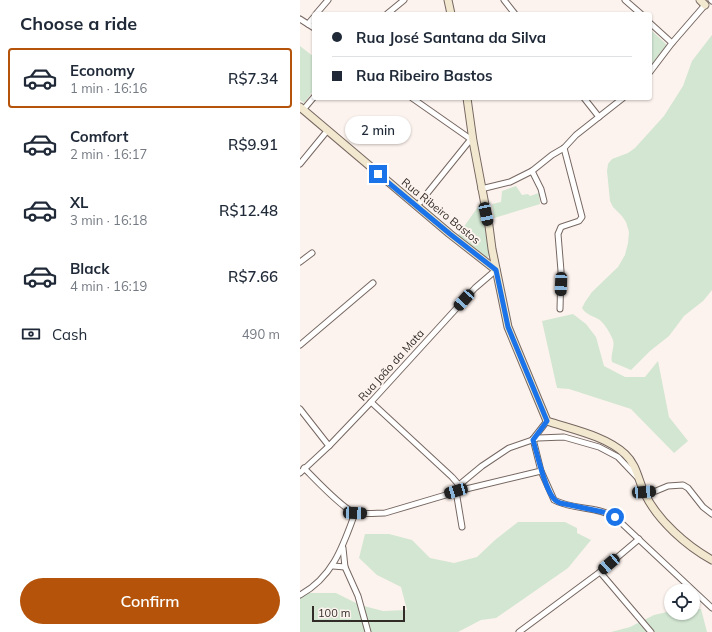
<!DOCTYPE html>
<html lang="en">
<head>
<meta charset="utf-8">
<style>
	body { margin:0; font-family:Mulish,sans-serif; background:#f2f2f3; color:#1f2937; height:100vh; display:flex; flex-direction:column; font-size:15px; white-space:nowrap }
	* { box-sizing:border-box; margin:0 }
	p { font-size:13px; color:#747a83 }
	.icon { flex:none; width:22px; height:22px; fill:none; stroke:currentColor; stroke-width:2; stroke-linecap:round; stroke-linejoin:round }
	.map { position:relative; flex:1; overflow:hidden }
	.sheet { display:flex; flex-direction:column; background:#fff; width:300px }
	.sheet>* { flex:none }
	.hud { position:absolute; left:12px; top:12px; width:340px; height:88px; border-radius:4px; box-shadow:0 1px 3px #0004; display:grid; align-content:center; height:88px; padding:0 20px; background:#fff }
	.fabs { position:absolute; left:364px; top:584px; display:grid; gap:8px }
	.fabs a { display:grid; place-items:center; width:36px; height:36px; border-radius:50%; background:#fff; box-shadow:0 1px 3px #0004; font-size:20px }
	.scale { position:absolute; left:12px; bottom:10px; width:93px; box-sizing:border-box; padding-left:4px; border:2px solid #322c29; border-top:0; font-size:11px; line-height:14px; white-space:nowrap; color:#322c29; -webkit-text-stroke:3px #fdf3ee; paint-order:stroke }
	.end { position:absolute; width:18px; height:18px; margin:-9px; border:5px solid #1a73e8; background:#fff; box-shadow:0 0 0 2px #fff }
	.from { border-radius:50% }
	.bubble { position:absolute; height:28px; border-radius:14px; background:#fff; box-shadow:0 1px 3px #0004; font-size:13px; font-weight:600; line-height:28px; text-align:center }
	.car { position:absolute; width:12px; height:24px; margin:-12px -6px; border-radius:5px; box-shadow:0 0 3px 1px #0007; background:linear-gradient(#222 24%,#8ab4d8 0 40%,#222 0 76%,#8ab4d8 0 86%,#222 0) }
	.hud b { display:flex; align-items:center; gap:14px; height:38px; font-size:15px }
	.hud b+b { border-top:1px solid #e0e1e3 }
	.hud i { width:10px; height:10px; background:#1f2937 }
	ul { padding:0; list-style:none }
	li { display:flex; align-items:center; gap:12px; height:60px; margin:0 8px 6px; padding:0 12px; border:2px solid transparent; border-radius:4px }
	li div { flex:1 }
	li b { display:block; font-size:15px }
	li em { font-style:normal; font-weight:600 }
	li.selected { border-color:#b45309 }
	li>.icon { width:36px; height:36px; stroke-width:1.5 }
	h2 { padding:0 20px; font-size:18px; line-height:48px }
	.pay { display:flex; align-items:center; gap:10px; height:44px; padding:0 20px; font-size:15px }
	.pay p { margin-inline-start:auto }
	.cta { display:flex; gap:8px; margin-top:auto; padding:8px 20px }
	.cta a { flex:1; height:46px; border-radius:24px; background:#b45309; color:#fff; font-size:16px; font-weight:600; line-height:46px; text-align:center }
	main { display:flex; flex:1; min-height:0 }
	.map>svg:first-child { display:block }
	.green { fill:#d2e6d2 }
	.lines { fill:none; stroke-linecap:round; stroke-linejoin:round }
	.street-casing { stroke:#766761; stroke-width:7 }
	.secondary-casing { stroke:#766761; stroke-width:9 }
	.street { stroke:#fff; stroke-width:5 }
	.secondary { stroke:#f2e8cf; stroke-width:7 }
	.route { stroke:#1a73e8; stroke-width:5 }
	.labels { text-anchor:middle; dominant-baseline:central; stroke-width:4; stroke-linejoin:round; paint-order:stroke }
	.street-label { font-size:11px; fill:#322c29; stroke:#fdf3ee }
</style>
</head>
<body>
<main>
<section class="sheet">
<h2>Choose a ride</h2>
<ul>
<li class="selected"><svg class="icon" aria-label="car" viewBox="0 0 24 24"><path d="M5 17H2v-5l4-1 3-4h7l3 4 3 1v5h-3M9 17h6M6 11h13"/><circle cx="7" cy="17" r="2"/><circle cx="17" cy="17" r="2"/></svg><div><b>Economy</b><p>1 min · 16:16</p></div><em>R$7.34</em></li>
<li><svg class="icon" aria-label="car" viewBox="0 0 24 24"><path d="M5 17H2v-5l4-1 3-4h7l3 4 3 1v5h-3M9 17h6M6 11h13"/><circle cx="7" cy="17" r="2"/><circle cx="17" cy="17" r="2"/></svg><div><b>Comfort</b><p>2 min · 16:17</p></div><em>R$9.91</em></li>
<li><svg class="icon" aria-label="car" viewBox="0 0 24 24"><path d="M5 17H2v-5l4-1 3-4h7l3 4 3 1v5h-3M9 17h6M6 11h13"/><circle cx="7" cy="17" r="2"/><circle cx="17" cy="17" r="2"/></svg><div><b>XL</b><p>3 min · 16:18</p></div><em>R$12.48</em></li>
<li><svg class="icon" aria-label="car" viewBox="0 0 24 24"><path d="M5 17H2v-5l4-1 3-4h7l3 4 3 1v5h-3M9 17h6M6 11h13"/><circle cx="7" cy="17" r="2"/><circle cx="17" cy="17" r="2"/></svg><div><b>Black</b><p>4 min · 16:19</p></div><em>R$7.66</em></li>
</ul>
<div class="pay"><svg class="icon" aria-label="cash" viewBox="0 0 24 24"><path d="M3 7h18v10H3z"/><circle cx="12" cy="12" r="2"/></svg>Cash<p>490 m</p></div>
<div class="cta"><a>Confirm</a></div>
</section>
<div class="map">
<svg width="412" height="632" viewBox="0 0 412 632">
	<rect width="100%" height="100%" fill="#fdf3ee"/>
	<g class="green">
		<polygon points="350,29 366,44 367,48 350,67"/>
		<path d="M 412,35 L 412,290 L 403,301 L 384,316 L 369,336 L 350,351 L 331,370 L 312,362 C 310,355 315,348 313,340 C 310,333 306,326 301,321 C 295,316 287,316 282,308 L 285,302 L 292,292 L 318,267 L 325,255 L 328,243 L 329,232 L 326,222 L 322,216 L 313,207 L 310,201 L 307,171 L 308,164 L 312,159 L 328,153 L 335,148 L 364,116 L 383,86 L 392,61 Z"/>
		<polygon points="0,46 14,57 14,90 4,103 0,100"/>
		<polygon points="216,186 222,195 228,194 230,196 239,193 240,204 194,218 192,204 201,202 202,191"/>
		<polygon points="180,204 190,254 188,257 182,257 158,235"/>
		<polygon points="273,314 286,324 296,337 304,366 325,377 345,377 358,361 369,417 388,441 374,453 331,409 269,389 257,388 242,321"/>
		<polygon points="218,522 265,522 277,528 277,533 291,540 268,568 196,618 181,620 158,632 0,632 0,597 7,593 36,593 60,605 83,611 107,610 101,587 77,575 59,558 65,534 89,534 112,540 130,558 154,563 177,557 195,540"/>
		<polygon points="393,609 401,609 407,632 311,632 330,627 354,615 371,611 371,613 393,613"/>
	</g>
	<g class="lines">
		<defs>
			<g id="street">
				<polyline points="204,0 215,14"/>
				<polyline points="325,0 341,14"/>
				<polyline points="411,0 412,1"/>
				<polyline points="16,14 28,0"/>
				<polyline points="87,14 104,0"/>
				<polyline points="0,19 14,28"/>
				<polyline points="350,23 372,43"/>
				<polyline points="8,24 14,17"/>
				<polyline points="350,72 372,43 405,5"/>
				<polyline points="112,98 172,140"/>
				<polyline points="284,98 299,117"/>
				<polyline points="3,110 14,97"/>
				<polyline points="0,164 27,131"/>
				<polyline points="232,171 241,189 244,201"/>
				<polyline points="181,189 210,182 232,171 252,155 264,148 276,135 323,98"/>
				<polyline points="117,206 171,139"/>
				<polyline points="0,262 12,253"/>
				<polyline points="260,309 261,271 258,234 261,227 279,221 282,217 264,148"/>
				<polyline points="0,345 73,283"/>
				<polyline points="71,402 152,477 159,485"/>
				<polyline points="0,409 29,446"/>
				<path d="M 233,439 L 241,471 L 254,500 C 273,510 297,506 315,517 L 412,608"/>
				<polyline points="233,439 247,421"/>
				<path d="M 4,468 C 16,480 40,506 53,512 C 60,515 77,513 85,513 L 166,489 L 241,471"/>
				<polyline points="0,473 29,446 71,402 175,288 196,270"/>
				<polyline points="344,492 356,491 368,486 383,485 388,488 403,507 412,514"/>
				<polyline points="162,527 156,491 159,485 182,466 209,448 238,438 264,437 299,447 318,457 337,477"/>
				<polyline points="43,548 45,567 58,596 68,632"/>
				<polyline points="33,566 45,567"/>
				<polyline points="300,572 351,632"/>
				<path d="M 0,595 C 33,577 43,546 55,513"/>
				<polyline points="219,632 300,572 339,539"/>
			</g>
			<g id="secondary">
				<polyline points="148,0 151,14"/>
				<polyline points="400,0 405,5"/>
				<path d="M 167,98 L 173,141 L 189,226 L 192,249 L 208,327 L 247,421 C 271,429 306,436 325,454 C 337,465 338,480 345,494 C 358,521 387,546 412,560"/>
				<polyline points="0,107 150,234 196,270"/>
			</g>
		</defs>
		<use href="#street" class="street-casing"/>
		<use href="#secondary" class="secondary-casing"/>
		<use href="#street" class="street"/>
		<use href="#secondary" class="secondary"/>
	</g>
	<g class="lines">
		<path class="route" d="M 78,174 L 150,234 L 196,270 L 208,327 L 247,421 L 233,440 C 237,453 245,491 255,500 C 256,501 258,502 260,503 L 303,512 L 315,517"/>
	</g>
	<g class="labels">
		<g class="street-label">
			<text transform="translate(141 211) rotate(39)">Rua Ribeiro Bastos</text>
			<text transform="translate(91 365) rotate(-48)">Rua João da Mata</text>
		</g>
	</g>
</svg>
<div class="fabs">
<a><svg class="icon" aria-label="locate" viewBox="0 0 24 24"><circle cx="12" cy="12" r="6"/><path d="M12 2v4M12 18v4M2 12h4M18 12h4"/></svg></a>
</div>
<div class="scale">100 m</div>
<i class="end from" style="left:315px;top:517px"></i>
<i class="end" style="left:78px;top:174px"></i>
<div class="bubble" style="left:45px;top:116px;width:66px">2 min</div>
<i class="car" style="left:186px;top:214px;rotate:168deg"></i>
<i class="car" style="left:261px;top:284px;rotate:182deg"></i>
<i class="car" style="left:164px;top:300px;rotate:222deg"></i>
<i class="car" style="left:156px;top:491px;rotate:254deg"></i>
<i class="car" style="left:344px;top:492px;rotate:86deg"></i>
<i class="car" style="left:55px;top:513px;rotate:92deg"></i>
<i class="car" style="left:309px;top:564px;rotate:229deg"></i>
<div class="hud">
<b><i class="from"></i>Rua José Santana da Silva</b>
<b><i></i>Rua Ribeiro Bastos</b>
</div>
</div>
</main>
</body>
</html>
